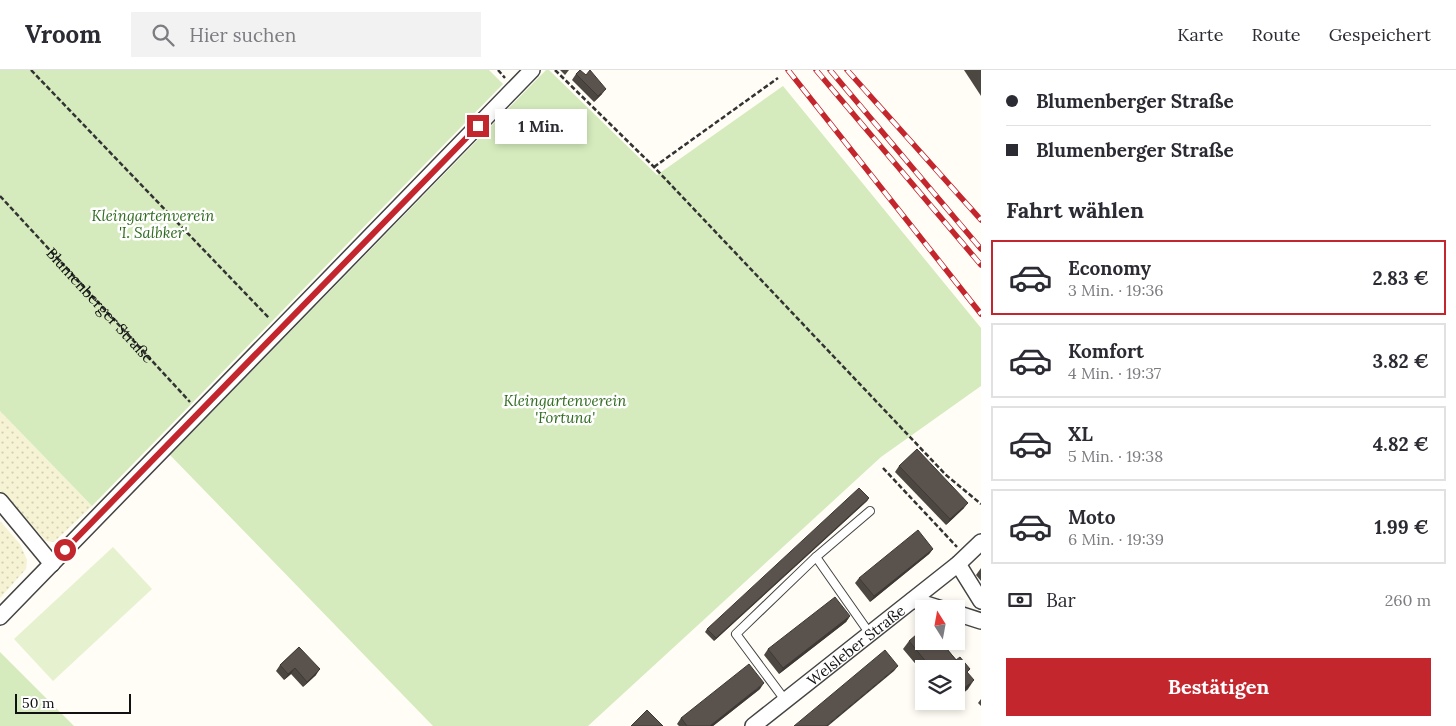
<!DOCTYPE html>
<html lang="de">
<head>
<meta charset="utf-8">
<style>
	body { margin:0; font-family:Lora,serif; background:#f2f2f3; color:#2b2b33; height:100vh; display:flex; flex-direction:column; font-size:19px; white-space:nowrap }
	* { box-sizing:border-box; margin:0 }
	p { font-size:16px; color:#7c7c81 }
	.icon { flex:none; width:28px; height:28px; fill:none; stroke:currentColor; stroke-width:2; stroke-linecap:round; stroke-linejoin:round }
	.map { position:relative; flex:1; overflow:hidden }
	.sheet { display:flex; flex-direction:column; background:#fff; width:475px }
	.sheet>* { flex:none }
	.top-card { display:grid; align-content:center; height:110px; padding:0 25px; background:#fff }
	.needle { width:32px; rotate:349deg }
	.controls { position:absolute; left:915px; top:530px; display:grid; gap:10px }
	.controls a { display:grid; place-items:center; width:50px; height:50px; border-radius:0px; background:#fff; box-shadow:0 2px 8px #0003; font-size:25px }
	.scale { position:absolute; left:15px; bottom:12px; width:116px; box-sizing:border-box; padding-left:5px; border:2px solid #111; border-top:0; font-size:14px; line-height:18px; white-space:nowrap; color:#111; -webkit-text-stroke:4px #fff; paint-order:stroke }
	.end { position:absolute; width:22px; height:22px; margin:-11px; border:6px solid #c4262e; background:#fff; box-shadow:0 0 0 2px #fff }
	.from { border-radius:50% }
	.bubble { position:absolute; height:35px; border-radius:0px; background:#fff; box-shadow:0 2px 8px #0003; font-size:16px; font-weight:700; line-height:35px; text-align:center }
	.top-card b { display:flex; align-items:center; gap:18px; height:48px; font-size:19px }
	.top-card b+b { border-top:1px solid #e1e1e2 }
	.top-card i { width:12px; height:12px; background:#2b2b33 }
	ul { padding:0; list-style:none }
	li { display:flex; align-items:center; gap:15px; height:75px; margin:0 10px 8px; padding:0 15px; border:2px solid #e1e1e2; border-radius:0px }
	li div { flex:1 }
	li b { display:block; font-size:19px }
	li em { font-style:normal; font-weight:700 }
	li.on { border-color:#c4262e }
	li>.icon { width:45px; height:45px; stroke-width:1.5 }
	h2 { padding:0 25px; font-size:22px; line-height:60px }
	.pay { display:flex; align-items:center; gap:12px; height:55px; padding:0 25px; font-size:19px }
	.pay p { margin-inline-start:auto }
	.button { display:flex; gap:10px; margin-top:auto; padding:10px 25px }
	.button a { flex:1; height:58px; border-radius:0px; background:#c4262e; color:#fff; font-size:20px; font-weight:700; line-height:58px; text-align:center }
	header { display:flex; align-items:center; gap:30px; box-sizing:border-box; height:70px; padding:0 25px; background:#fff; border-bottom:1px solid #e1e1e2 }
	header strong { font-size:24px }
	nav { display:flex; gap:28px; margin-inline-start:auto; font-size:18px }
	.search { width:350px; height:45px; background:#f2f2f3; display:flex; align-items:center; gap:12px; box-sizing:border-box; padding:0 18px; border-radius:0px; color:#7c7c81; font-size:19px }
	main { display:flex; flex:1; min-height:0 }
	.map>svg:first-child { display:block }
	.farmland { fill:url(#farmland-dots) }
	.park { fill:#d5ebbd }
	.pitch { fill:#e6f2cf }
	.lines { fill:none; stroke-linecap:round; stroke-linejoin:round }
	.service-casing { stroke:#444; stroke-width:10 }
	.minor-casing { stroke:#444; stroke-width:18 }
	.path { stroke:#333; stroke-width:2.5; stroke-dasharray:5 2.5; stroke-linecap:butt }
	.service { stroke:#fff; stroke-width:8 }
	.minor { stroke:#fff; stroke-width:15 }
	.rail-casing { stroke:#c4262e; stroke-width:5.5 }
	.rail { stroke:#fff; stroke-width:4; stroke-dasharray:11; stroke-linecap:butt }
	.wall { fill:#4d4742 }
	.shaded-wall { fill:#3f3936 }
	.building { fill:#5a524d; stroke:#3f3936 }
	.route { stroke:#c4262e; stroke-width:6 }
	.labels { text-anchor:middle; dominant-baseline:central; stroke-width:5; stroke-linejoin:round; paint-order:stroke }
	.park-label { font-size:15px; font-style:italic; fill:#2f6b1f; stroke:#fff }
	.street-label { font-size:15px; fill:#111; stroke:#fff }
</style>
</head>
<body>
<header>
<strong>Vroom</strong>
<div class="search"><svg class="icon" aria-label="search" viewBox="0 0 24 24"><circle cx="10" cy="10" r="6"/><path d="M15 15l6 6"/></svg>Hier suchen</div>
<nav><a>Karte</a><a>Route</a><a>Gespeichert</a></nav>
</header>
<main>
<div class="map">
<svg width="981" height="656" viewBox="0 0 981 656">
	<defs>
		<pattern id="farmland-dots" width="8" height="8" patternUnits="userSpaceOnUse" patternTransform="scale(1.25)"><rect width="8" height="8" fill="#f6f3d4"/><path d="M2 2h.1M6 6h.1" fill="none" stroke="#d2cfb5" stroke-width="1.8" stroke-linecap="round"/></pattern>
	</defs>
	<rect width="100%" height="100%" fill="#fffdf5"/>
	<g class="farmland">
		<polygon points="0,341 92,436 54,472 46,471 0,421"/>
		<polygon points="0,451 20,474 27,490 26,499 0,528"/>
	</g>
	<g class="park">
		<polygon points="0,0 489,0 503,14 92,436 0,341"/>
		<polygon points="546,0 549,0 657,105 783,16 981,258 981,316 881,387 588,656 433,656 170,385"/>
		<polygon points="0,582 74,656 0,656"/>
	</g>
	<polygon class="pitch" points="113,477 152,519 53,611 14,569"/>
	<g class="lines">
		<defs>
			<g id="service">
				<polyline points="870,564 816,487 870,441"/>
				<polyline points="785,630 736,564 816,487"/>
			</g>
			<g id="minor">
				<polyline points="0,431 52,494"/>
				<polyline points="958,494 981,531"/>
				<polyline points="913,530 942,539"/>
				<polyline points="956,543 981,551"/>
				<polyline points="0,547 532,0"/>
				<path id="s2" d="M 753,656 L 958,494 L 981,472"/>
			</g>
		</defs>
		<use href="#service" class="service-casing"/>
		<use href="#minor" class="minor-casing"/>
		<g class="path">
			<polyline points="31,0 269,248"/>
			<polyline points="498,0 505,8"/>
			<polyline points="555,0 654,97 946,405 981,434"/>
			<polyline points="654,97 778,8"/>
			<path id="s1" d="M 0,126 L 190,332"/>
			<polyline points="883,398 957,477"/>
		</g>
		<use href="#service" class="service"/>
		<use href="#minor" class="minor"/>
		<defs>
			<g id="rail">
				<polyline points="788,0 981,244"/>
				<polyline points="816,0 981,195"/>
				<polyline points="830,0 981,179"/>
				<polyline points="847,0 981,150"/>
			</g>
		</defs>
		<use href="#rail" class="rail-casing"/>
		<use href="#rail" class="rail"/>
	</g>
	<g class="wall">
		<polygon points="560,0 569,0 565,5"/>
		<polygon points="964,0 981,0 981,26"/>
		<polygon points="576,4 602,24 594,32 572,10"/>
		<polygon points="899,396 964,438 946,455 895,402"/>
		<polygon points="869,428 867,431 714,571 705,562 707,559"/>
		<polygon points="933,479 929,484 870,532 855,513 859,508"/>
		<polygon points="981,498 981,511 976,505"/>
		<polygon points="850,546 846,552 779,604 764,585 768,579"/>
		<polygon points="909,571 948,580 968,603 968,619 956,629 956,599 924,599 924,604 903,579"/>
		<polygon points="299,577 316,605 303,617 291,604 284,610 276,601 280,595"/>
		<polygon points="760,619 713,656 679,656 677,654 681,648"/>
		<polygon points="981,629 981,636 978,633"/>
	</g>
	<g class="shaded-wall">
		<polygon points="606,19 602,24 594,32 598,26"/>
		<polygon points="869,428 867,431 714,571 716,568"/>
		<polygon points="968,433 964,438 946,455 950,449"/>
		<polygon points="933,479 929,484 870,532 874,526"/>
		<polygon points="850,546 846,552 779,604 783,598"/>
		<polygon points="898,596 894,601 828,656 826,656"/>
		<polygon points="295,598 291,604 284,610 288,604"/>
		<polygon points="320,599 316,605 303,617 307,612"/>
		<polygon points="974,610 968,619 956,629 956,625"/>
		<polygon points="764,613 760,619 713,656 710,656"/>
	</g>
	<g class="building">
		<polygon points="580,0 586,5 590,0 606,19 598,26 576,4"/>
		<polygon points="917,379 968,433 950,449 899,396"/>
		<polygon points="859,418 869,428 716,568 707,559"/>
		<polygon points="918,460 933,479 874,526 859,508"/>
		<polygon points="835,527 850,546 783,598 768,579"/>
		<polygon points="924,558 924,571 947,571 951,576 947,579 956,590 960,587 970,599 967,602 974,610 956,625 956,599 932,599 909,571"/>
		<polygon points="299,577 320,599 307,612 295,598 288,604 280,595"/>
		<polygon points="885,580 898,596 826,656 794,656"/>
		<polygon points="749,594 764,613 710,656 687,656 681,648"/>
		<polygon points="647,640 663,656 631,656"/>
	</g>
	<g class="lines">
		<polyline class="route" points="65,480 478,56"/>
	</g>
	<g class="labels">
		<g class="park-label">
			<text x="153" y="145">Kleingartenverein<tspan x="153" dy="17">'I. Salbker'</tspan></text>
			<text x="565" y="330">Kleingartenverein<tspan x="565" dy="17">'Fortuna'</tspan></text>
		</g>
		<g class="street-label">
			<text stroke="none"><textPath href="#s1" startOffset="148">Blumenberger Straße</textPath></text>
			<text stroke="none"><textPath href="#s2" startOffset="131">Welsleber Straße</textPath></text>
		</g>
	</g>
</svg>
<div class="controls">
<a><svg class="needle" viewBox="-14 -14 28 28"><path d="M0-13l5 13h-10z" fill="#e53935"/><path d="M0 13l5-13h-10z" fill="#7c7c81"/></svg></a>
<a><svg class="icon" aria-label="layers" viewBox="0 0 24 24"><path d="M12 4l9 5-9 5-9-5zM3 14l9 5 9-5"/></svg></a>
</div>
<div class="scale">50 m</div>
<i class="end from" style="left:65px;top:480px"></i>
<i class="end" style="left:478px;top:56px"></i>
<div class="bubble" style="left:495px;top:39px;width:92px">1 Min.</div>
</div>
<section class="sheet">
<div class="top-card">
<b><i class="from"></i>Blumenberger Straße</b>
<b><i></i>Blumenberger Straße</b>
</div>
<h2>Fahrt wählen</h2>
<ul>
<li class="on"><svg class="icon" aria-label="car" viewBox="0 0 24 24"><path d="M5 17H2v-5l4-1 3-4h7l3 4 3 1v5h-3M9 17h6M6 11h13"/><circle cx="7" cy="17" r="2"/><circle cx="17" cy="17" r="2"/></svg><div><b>Economy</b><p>3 Min. · 19:36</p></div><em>2.83 €</em></li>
<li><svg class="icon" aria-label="car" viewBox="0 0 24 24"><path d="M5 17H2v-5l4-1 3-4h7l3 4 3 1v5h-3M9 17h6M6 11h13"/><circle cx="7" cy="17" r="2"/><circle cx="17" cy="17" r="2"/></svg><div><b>Komfort</b><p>4 Min. · 19:37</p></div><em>3.82 €</em></li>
<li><svg class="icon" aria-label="car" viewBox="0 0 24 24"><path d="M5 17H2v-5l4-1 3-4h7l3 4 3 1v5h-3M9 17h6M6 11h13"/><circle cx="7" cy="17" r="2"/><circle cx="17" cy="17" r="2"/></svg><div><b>XL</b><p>5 Min. · 19:38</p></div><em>4.82 €</em></li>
<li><svg class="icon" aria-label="car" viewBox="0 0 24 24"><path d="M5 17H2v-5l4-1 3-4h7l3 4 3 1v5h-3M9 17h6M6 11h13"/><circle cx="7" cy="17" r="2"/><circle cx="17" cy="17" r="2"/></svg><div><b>Moto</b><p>6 Min. · 19:39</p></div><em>1.99 €</em></li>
</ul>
<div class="pay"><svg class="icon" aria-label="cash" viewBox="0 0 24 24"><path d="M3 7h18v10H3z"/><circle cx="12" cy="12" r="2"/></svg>Bar<p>260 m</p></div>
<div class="button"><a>Bestätigen</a></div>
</section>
</main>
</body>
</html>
